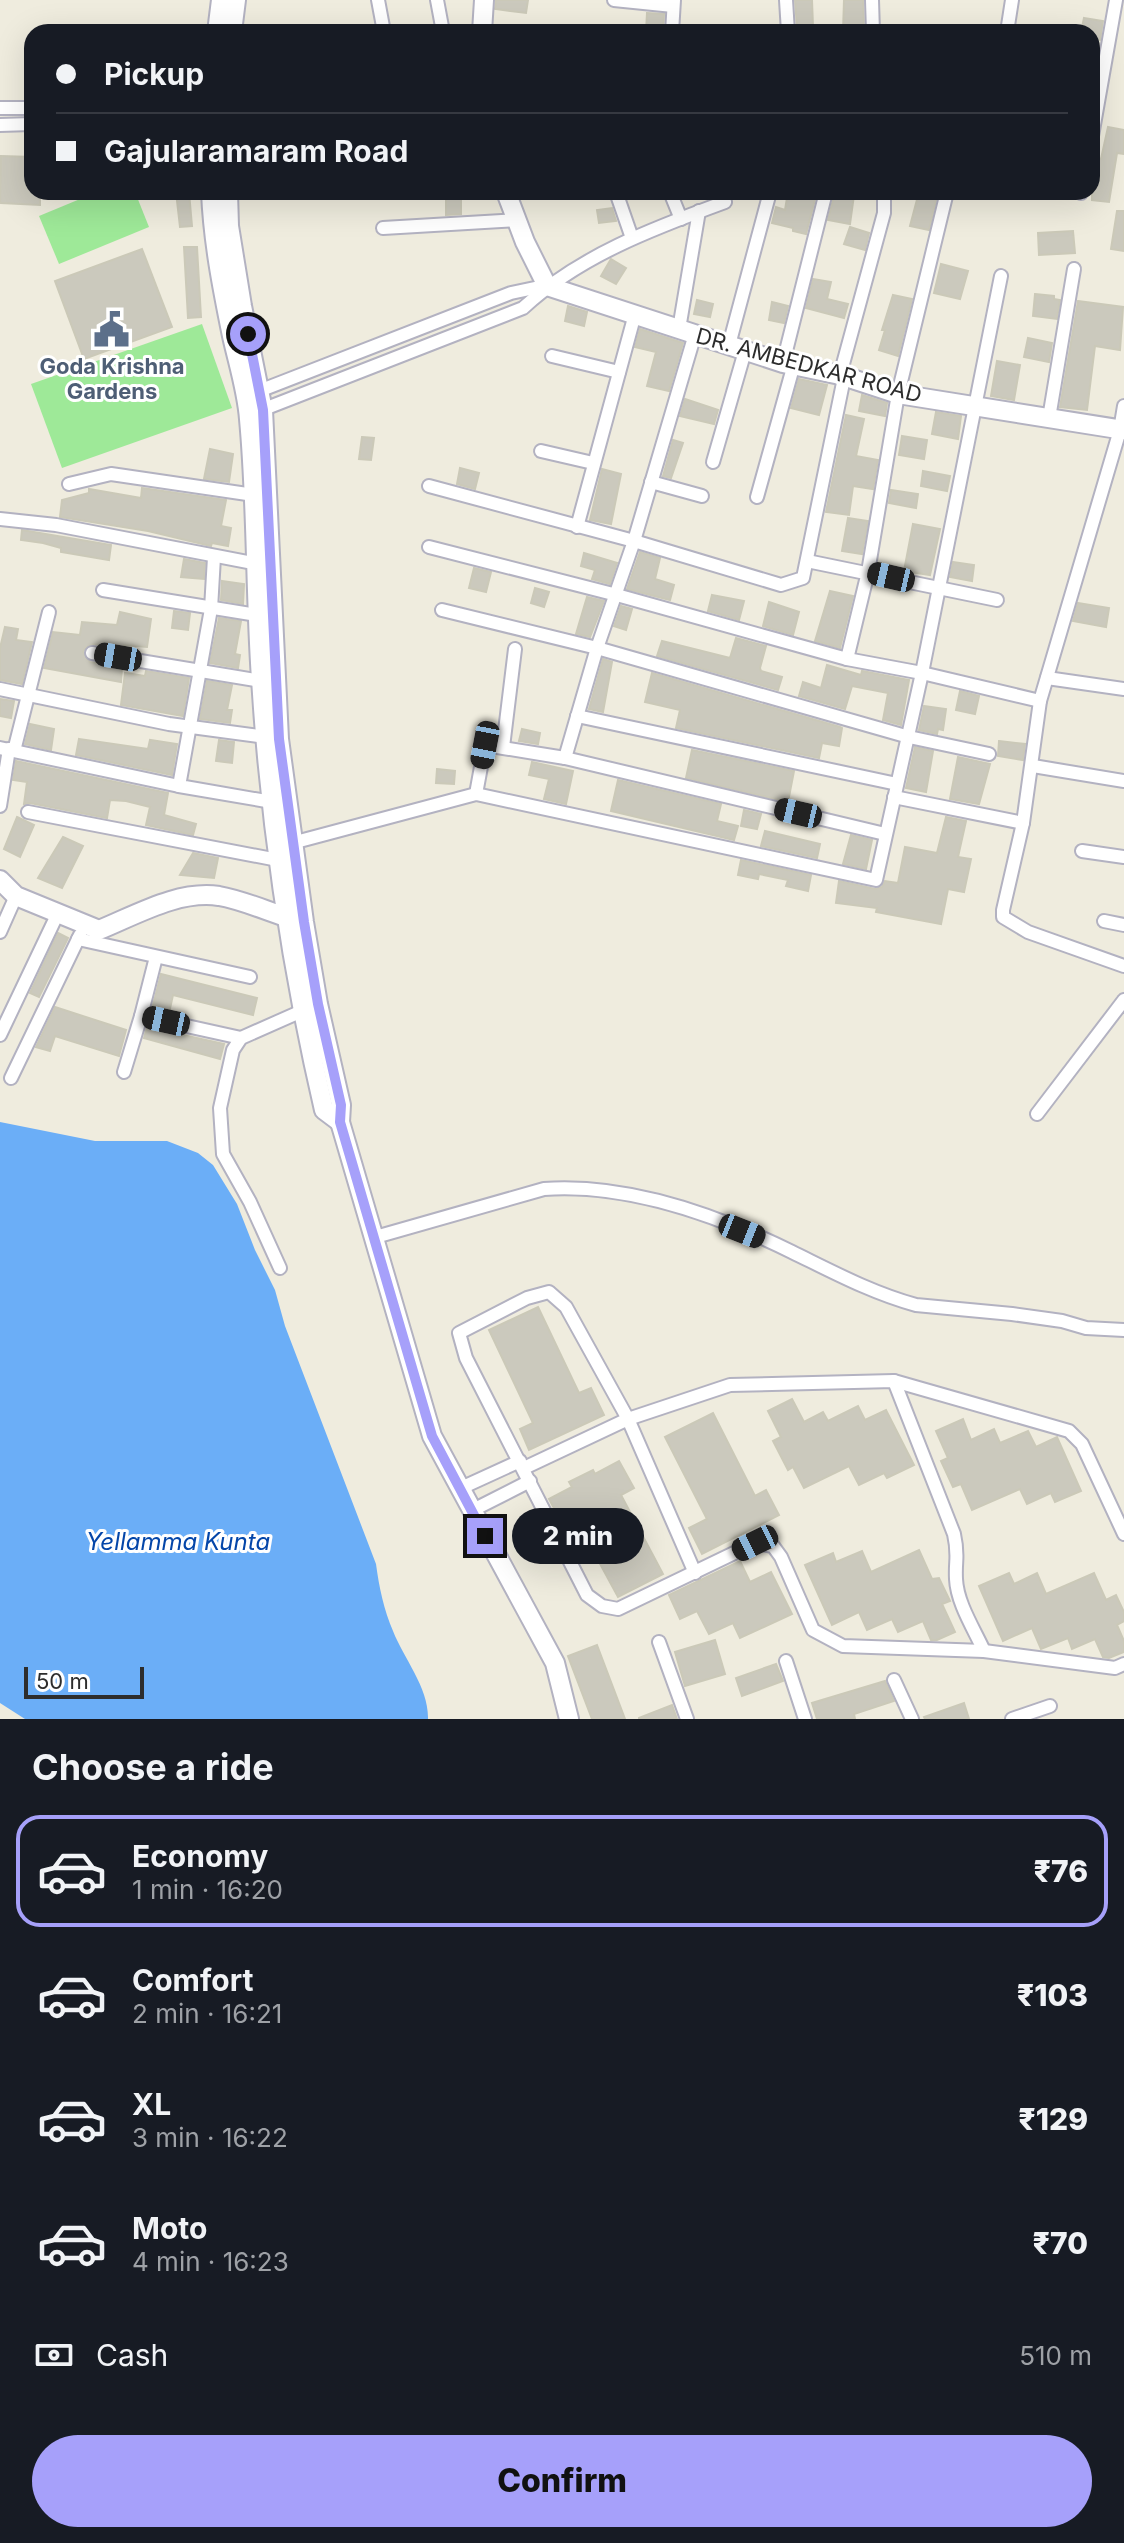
<!DOCTYPE html>
<html lang="en">
<head>
<meta charset="utf-8">
<style>
	body { margin:0; font-family:Inter,sans-serif; background:#20242c; color:#f1f3f6; height:100vh; display:flex; flex-direction:column; font-size:30px; white-space:nowrap }
	* { box-sizing:border-box; margin:0 }
	p { font-size:26px; color:#9ea1a6 }
	.icon { flex:none; width:44px; height:44px; fill:none; stroke:currentColor; stroke-width:2; stroke-linecap:round; stroke-linejoin:round }
	.map { position:relative; height:1719px; overflow:hidden }
	.sheet { display:flex; flex-direction:column; background:#171b24; flex:1 }
	.sheet>* { flex:none }
	.guide { position:absolute; left:24px; top:24px; width:1076px; height:176px; border-radius:24px; box-shadow:0 8px 32px #0002; display:grid; align-content:center; height:176px; padding:0 32px; background:#171b24 }
	.scale { position:absolute; left:24px; bottom:20px; width:120px; box-sizing:border-box; padding-left:8px; border:4px solid #2d2d2d; border-top:0; font-size:22px; line-height:28px; white-space:nowrap; color:#2d2d2d; -webkit-text-stroke:6px #fff; paint-order:stroke }
	.end { position:absolute; width:36px; height:36px; margin:-18px; border:10px solid #a6a0fa; background:#111; box-shadow:0 0 0 4px #111 }
	.from { border-radius:50% }
	.bubble { position:absolute; height:56px; border-radius:28px; background:#171b24; box-shadow:0 8px 32px #0002; font-size:26px; font-weight:800; line-height:56px; text-align:center }
	.car { position:absolute; width:24px; height:48px; margin:-24px -12px; border-radius:10px; box-shadow:0 0 6px 2px #0007; background:linear-gradient(#222 24%,#8ab4d8 0 40%,#222 0 76%,#8ab4d8 0 86%,#222 0) }
	.guide b { display:flex; align-items:center; gap:28px; height:76px; font-size:30px }
	.guide b+b { border-top:2px solid #363941 }
	.guide i { width:20px; height:20px; background:#f1f3f6 }
	ul { padding:0; list-style:none }
	li { display:flex; align-items:center; gap:24px; height:112px; margin:0 16px 12px; padding:0 16px; border:4px solid transparent; border-radius:24px }
	li div { flex:1 }
	li b { display:block; font-size:30px }
	li em { font-style:normal; font-weight:800 }
	li.active { border-color:#a6a0fa }
	li>.icon { width:72px; height:72px; stroke-width:1.5 }
	h2 { padding:0 32px; font-size:36px; line-height:96px }
	.pay { display:flex; align-items:center; gap:20px; height:88px; padding:0 32px; font-size:30px }
	.pay p { margin-inline-start:auto }
	.button { display:flex; gap:16px; margin-top:auto; padding:16px 32px }
	.button a { flex:1; height:92px; border-radius:48px; background:#a6a0fa; color:#111; font-size:32px; font-weight:800; line-height:92px; text-align:center }
	.map>svg:first-child { display:block }
	.green { fill:#9ee998 }
	.water { fill:#6baef7 }
	.building { fill:#cbc9bd; stroke:#cbc9b8; stroke-width:2 }
	.lines { fill:none; stroke-linecap:round; stroke-linejoin:round }
	.street-casing { stroke:#b3b2c1; stroke-width:16 }
	.secondary-casing { stroke:#b3b2c1; stroke-width:22 }
	.street { stroke:#fff; stroke-width:12 }
	.secondary { stroke:#fff; stroke-width:18 }
	.route { stroke:#a6a0fa; stroke-width:10 }
	.labels { text-anchor:middle; dominant-baseline:central; stroke-width:6; stroke-linejoin:round; paint-order:stroke }
	.street-label { font-size:22px; fill:#2d2d2d; stroke:#fff }
	.service-label { font-size:22px; font-weight:bold; fill:#4e5e75; stroke:#fff }
	.water-label { font-size:24px; font-style:italic; fill:#0446a9; stroke:#fff }
</style>
</head>
<body>
<div class="map">
<svg width="1124" height="1719" viewBox="0 0 1124 1719">
	<rect width="100%" height="100%" fill="#efecde"/>
	<g class="green">
		<polygon points="97,192 135,192 149,227 59,264 39,216"/>
		<polygon points="202,324 232,408 62,468 31,384"/>
	</g>
	<path class="water" d="M 0,1122 L 95,1141 L 167,1141 L 198,1153 L 213,1165 L 237,1204 L 255,1250 L 275,1290 L 285,1326 L 376,1564 C 379,1587 384,1610 393,1631 C 404,1659 429,1688 428,1719 L 25,1719 L 0,1703 Z"/>
	<g class="building">
		<polygon points="496,0 528,0 526,13 495,9"/>
		<polygon points="795,0 812,0 813,27 797,27"/>
		<polygon points="844,0 863,0 864,32 843,32"/>
		<polygon points="647,13 664,14 663,32 646,32"/>
		<polygon points="1084,18 1103,21 1100,40 1092,39 1092,32 1081,32"/>
		<polygon points="1108,127 1124,130 1124,154 1117,153 1109,202 1092,200 1092,158 1101,159"/>
		<polygon points="1,156 32,157 32,192 40,192 40,205 0,203"/>
		<polygon points="176,192 189,192 192,226 180,227"/>
		<polygon points="446,192 461,192 461,214 446,215"/>
		<polygon points="788,192 803,195 803,192 817,192 806,234 793,231 793,228 772,223 776,207 785,210"/>
		<polygon points="835,192 854,195 850,224 828,220"/>
		<polygon points="919,192 938,192 929,230 910,226"/>
		<polygon points="612,208 616,221 599,223 597,210"/>
		<polygon points="1117,211 1124,211 1124,251 1111,249"/>
		<polygon points="850,227 869,233 865,250 844,244"/>
		<polygon points="1073,231 1075,253 1039,255 1038,233"/>
		<polygon points="184,247 197,247 201,317 188,318"/>
		<polygon points="142,249 172,327 84,359 55,281"/>
		<polygon points="611,259 626,268 616,284 601,276"/>
		<polygon points="941,264 968,271 960,299 934,293"/>
		<polygon points="813,279 831,282 827,299 848,304 844,318 806,308"/>
		<polygon points="1035,294 1054,296 1054,299 1060,300 1057,319 1033,316"/>
		<polygon points="893,295 912,299 898,356 879,350 885,330 882,330"/>
		<polygon points="697,300 713,304 710,317 694,314"/>
		<polygon points="1078,301 1123,307 1120,350 1095,346 1087,410 1060,407"/>
		<polygon points="772,302 788,306 784,323 769,320"/>
		<polygon points="568,306 587,312 584,326 565,321"/>
		<polygon points="640,329 683,343 669,391 647,386 656,352 635,347"/>
		<polygon points="1028,338 1052,343 1049,362 1024,357"/>
		<polygon points="997,361 1020,365 1014,400 991,396"/>
		<polygon points="799,379 827,385 819,415 791,408"/>
		<polygon points="862,395 887,403 885,416 859,411"/>
		<polygon points="685,399 718,410 714,424 680,416"/>
		<polygon points="936,412 961,416 958,439 932,434"/>
		<polygon points="846,415 864,419 856,456 878,460 873,489 853,486 849,515 826,512"/>
		<polygon points="902,436 927,440 924,459 899,455"/>
		<polygon points="362,437 374,438 371,460 359,459"/>
		<polygon points="673,440 683,443 671,478 663,476"/>
		<polygon points="210,449 233,454 229,482 204,479"/>
		<polygon points="460,468 479,473 475,489 457,484"/>
		<polygon points="602,469 621,474 611,524 590,520"/>
		<polygon points="923,471 950,476 947,491 921,486"/>
		<polygon points="142,488 226,500 221,526 231,528 228,546 212,543 211,546 148,531 60,517 62,500 89,493 89,489 141,498"/>
		<polygon points="891,490 918,494 916,508 889,503"/>
		<polygon points="848,518 868,521 862,554 842,551"/>
		<polygon points="913,524 940,529 930,575 904,571"/>
		<polygon points="22,530 111,545 109,560 61,552 61,548 43,543 21,540"/>
		<polygon points="640,552 660,558 655,579 674,585 670,600 627,589"/>
		<polygon points="584,553 617,563 610,584 592,579 595,570 581,566"/>
		<polygon points="184,559 205,563 204,579 181,577"/>
		<polygon points="953,562 974,565 972,581 950,577"/>
		<polygon points="474,568 491,572 486,592 469,588"/>
		<polygon points="222,581 244,584 243,604 221,600"/>
		<polygon points="535,588 549,592 544,607 531,603"/>
		<polygon points="830,591 853,596 840,648 815,641"/>
		<polygon points="712,595 744,601 739,620 708,611"/>
		<polygon points="587,597 604,601 590,637 576,634"/>
		<polygon points="769,602 799,612 793,635 763,626"/>
		<polygon points="1078,603 1109,608 1106,627 1073,621"/>
		<polygon points="621,606 632,609 626,630 614,626"/>
		<polygon points="174,611 190,613 188,630 172,628"/>
		<polygon points="120,612 151,619 147,647 124,645 124,649 93,644 86,647 83,652 90,662 122,667 121,682 44,668 53,632 80,635 82,622 117,625"/>
		<polygon points="219,618 241,621 235,654 240,655 238,668 210,663"/>
		<polygon points="5,627 18,629 16,640 32,642 22,684 0,680 0,648"/>
		<polygon points="736,638 766,646 760,668 761,671 782,677 778,690 657,656 662,641 730,658"/>
		<polygon points="603,659 612,662 603,712 589,709"/>
		<polygon points="827,665 861,675 862,671 909,680 901,725 883,720 888,693 852,686 845,709 799,696 803,682 821,688"/>
		<polygon points="146,671 189,678 183,716 121,705 125,673 145,676"/>
		<polygon points="652,673 840,727 842,728 839,746 822,743 819,758 676,728 680,710 645,702"/>
		<polygon points="207,681 232,685 227,710 232,710 230,723 200,719"/>
		<polygon points="960,691 979,696 975,714 956,710"/>
		<polygon points="0,699 14,701 11,718 0,716"/>
		<polygon points="924,706 946,709 943,730 938,729 937,734 919,730"/>
		<polygon points="30,724 54,729 51,750 25,744"/>
		<polygon points="522,729 540,733 538,744 519,741"/>
		<polygon points="79,739 148,749 150,740 177,744 172,775 76,755"/>
		<polygon points="219,740 234,742 232,763 216,761"/>
		<polygon points="999,741 1025,744 1023,760 998,756"/>
		<polygon points="915,747 933,751 926,792 906,788"/>
		<polygon points="692,750 794,771 788,802 686,778"/>
		<polygon points="958,757 990,764 979,804 950,799"/>
		<polygon points="16,761 168,793 164,815 196,824 193,835 146,825 150,807 126,801 110,800 107,818 30,803 24,804 27,782 13,780"/>
		<polygon points="532,762 573,771 566,804 544,799 549,779 529,775"/>
		<polygon points="437,769 455,771 454,784 436,783"/>
		<polygon points="618,780 721,804 717,821 738,826 734,840 611,811"/>
		<polygon points="744,810 761,814 757,829 741,826"/>
		<polygon points="17,817 34,825 20,857 4,849"/>
		<polygon points="946,817 966,821 958,857 971,859 964,892 948,889 941,924 876,912 877,908 836,903 839,881 875,889 882,887 885,881 898,883 905,847 937,853"/>
		<polygon points="765,831 820,844 817,858 761,846"/>
		<polygon points="851,835 872,840 866,869 843,864"/>
		<polygon points="63,837 83,846 62,888 38,878"/>
		<polygon points="193,853 218,858 214,878 180,875"/>
		<polygon points="741,860 811,875 808,891 786,886 788,880 759,874 758,879 738,875"/>
		<polygon points="58,933 68,938 39,997 30,993"/>
		<polygon points="161,974 257,998 253,1015 173,995 169,1013 152,1009"/>
		<polygon points="55,1007 126,1030 119,1056 55,1036 50,1051 36,1047"/>
		<polygon points="147,1027 224,1044 220,1059 144,1038"/>
		<polygon points="538,1307 579,1393 591,1388 604,1415 529,1450 520,1429 533,1423 489,1330"/>
		<polygon points="792,1399 804,1422 823,1412 828,1421 858,1406 865,1420 886,1410 914,1465 887,1478 884,1473 859,1485 849,1466 804,1488 793,1467 788,1470 773,1441 781,1437 768,1411"/>
		<polygon points="713,1413 755,1496 766,1490 779,1515 702,1554 689,1528 707,1519 665,1437"/>
		<polygon points="963,1419 971,1440 994,1429 1000,1443 1028,1431 1036,1447 1057,1437 1081,1491 1055,1502 1051,1493 1027,1504 1020,1489 972,1510 961,1484 953,1487 941,1461 948,1458 936,1431"/>
		<polygon points="619,1461 634,1488 621,1495 663,1574 618,1597 573,1514 561,1521 549,1499 572,1487 569,1482 593,1470 595,1474"/>
		<polygon points="919,1550 932,1579 939,1578 950,1601 942,1604 955,1632 937,1640 931,1640 923,1621 898,1632 892,1619 867,1630 859,1612 832,1625 805,1565 833,1553 836,1562 862,1551 871,1572"/>
		<polygon points="740,1561 750,1582 771,1572 792,1614 740,1638 733,1623 709,1634 697,1611 680,1619 669,1595"/>
		<polygon points="1009,1573 1014,1584 1037,1573 1046,1594 1094,1573 1106,1600 1116,1595 1124,1612 1124,1621 1117,1625 1124,1641 1124,1652 1109,1658 1103,1657 1095,1639 1072,1649 1068,1638 1041,1649 1032,1628 1003,1641 979,1586"/>
		<polygon points="715,1640 725,1674 685,1686 675,1652"/>
		<polygon points="597,1645 625,1719 592,1719 568,1656"/>
		<polygon points="776,1664 783,1681 742,1696 736,1678"/>
		<polygon points="885,1681 894,1701 854,1714 855,1719 817,1719 812,1703"/>
		<polygon points="964,1703 969,1719 925,1719 924,1717"/>
		<polygon points="672,1705 677,1719 639,1719 639,1718"/>
	</g>
	<g class="lines">
		<defs>
			<g id="street">
				<polyline points="378,0 384,32"/>
				<polyline points="437,0 443,32"/>
				<polyline points="614,0 673,6"/>
				<polyline points="786,0 788,32"/>
				<polyline points="872,0 873,32"/>
				<polyline points="672,32 674,0"/>
				<polyline points="1007,32 1012,0"/>
				<polyline points="0,108 32,108"/>
				<polyline points="0,125 32,124"/>
				<polyline points="1092,136 1116,0"/>
				<polyline points="616,192 632,238"/>
				<polyline points="670,192 681,219"/>
				<polyline points="1081,193 1081,192"/>
				<polyline points="383,228 518,220"/>
				<polyline points="679,329 699,211"/>
				<polyline points="729,345 770,192"/>
				<polyline points="552,356 619,372"/>
				<polyline points="783,363 826,192"/>
				<polyline points="840,375 884,213 884,192"/>
				<polyline points="254,393 511,293 544,286"/>
				<polyline points="1124,406 1120,430 1040,701 1023,823 1003,910 1003,917 1028,932 1124,966"/>
				<path d="M 259,411 L 523,308 C 579,256 654,228 725,202 L 721,192"/>
				<polyline points="1049,418 1074,269"/>
				<polyline points="541,451 593,463"/>
				<polyline points="713,462 745,351"/>
				<polyline points="651,482 702,496"/>
				<polyline points="69,484 111,474 254,495"/>
				<polyline points="429,486 634,541 781,585 803,578 844,378"/>
				<polyline points="757,497 794,364"/>
				<polyline points="0,519 56,525 258,564"/>
				<polyline points="577,527 635,314"/>
				<polyline points="429,547 613,594 847,659 868,572 898,394 947,192"/>
				<polyline points="214,557 211,609 179,786 272,802"/>
				<polyline points="807,561 997,600"/>
				<polyline points="103,590 257,615"/>
				<polyline points="442,610 597,648 909,737 989,754"/>
				<polyline points="92,653 261,681"/>
				<polyline points="847,659 922,673 1001,276"/>
				<polyline points="1047,678 1124,689"/>
				<polyline points="0,689 169,724 266,737"/>
				<polyline points="577,716 897,784"/>
				<polyline points="503,747 515,649"/>
				<polyline points="0,748 179,786"/>
				<polyline points="14,751 49,612"/>
				<polyline points="565,758 597,648 634,541 695,334"/>
				<polyline points="1033,766 1124,781"/>
				<polyline points="476,794 485,745 565,758 885,834"/>
				<polyline points="894,797 1023,823"/>
				<polyline points="0,806 9,749"/>
				<polyline points="28,812 278,860"/>
				<polyline points="292,843 476,794 876,880 922,673 1040,701"/>
				<polyline points="1082,851 1124,857"/>
				<polyline points="1104,921 1124,925"/>
				<polyline points="0,932 16,896"/>
				<polyline points="78,939 250,977"/>
				<polyline points="156,957 141,1016 241,1038"/>
				<polyline points="0,1035 58,913"/>
				<polyline points="124,1072 141,1016"/>
				<polyline points="11,1078 80,935"/>
				<polyline points="1037,1114 1124,1000"/>
				<path d="M 372,1238 L 544,1189 C 629,1183 717,1215 792,1252 C 833,1272 872,1293 916,1305 L 1012,1314 L 1062,1321 L 1086,1328 L 1124,1330"/>
				<polyline points="280,1268 250,1202 223,1154 220,1108 233,1050 241,1038 302,1011"/>
				<path d="M 894,1381 L 954,1534 C 959,1556 955,1559 956,1579 C 957,1603 974,1629 984,1651"/>
				<polyline points="524,1468 628,1419 695,1573"/>
				<polyline points="461,1488 520,1461"/>
				<polyline points="471,1511 530,1481"/>
				<polyline points="1124,1534 1082,1444 1069,1431 894,1381 730,1385 628,1419 566,1307 549,1292 527,1298 459,1333 466,1358 587,1595 602,1606 618,1609 755,1543 773,1546 781,1557 813,1630 843,1646 984,1651 1115,1668 1124,1664"/>
				<polyline points="659,1642 687,1719"/>
				<polyline points="786,1661 805,1719"/>
				<polyline points="894,1680 912,1719"/>
				<polyline points="1012,1719 1050,1706"/>
			</g>
			<g id="secondary">
				<polyline points="217,32 221,0"/>
				<polyline points="232,32 236,0"/>
				<polyline points="482,32 484,0"/>
				<path d="M 211,192 C 213,241 222,287 232,336 C 238,363 247,391 249,419 C 257,505 255,592 261,679 C 270,824 291,968 324,1110 L 340,1122"/>
				<polyline points="228,192 229,226 242,306 263,410 279,739 304,922 318,1004 341,1105 340,1122 432,1436 555,1663 569,1719"/>
				<polyline points="506,192 525,242 547,286 783,363 840,375 898,394 1124,430"/>
				<path d="M 0,880 L 16,896 L 99,930 C 136,915 178,890 219,896 C 242,900 264,910 286,917"/>
			</g>
		</defs>
		<use href="#street" class="street-casing"/>
		<use href="#secondary" class="secondary-casing"/>
		<use href="#street" class="street"/>
		<use href="#secondary" class="secondary"/>
	</g>
	<g class="lines">
		<polyline class="route" points="248,334 263,410 279,739 304,922 318,1004 341,1105 340,1122 432,1436 485,1536"/>
	</g>
	<defs>
		<symbol id="civic-bare" viewBox="-9 -9 18 18"><path d="M-.6-6.5H3V-4.5H.6V-3L4-1V1h2V6H-6V1h2V-1L-.6-3ZM-1.2 2.5V6h2.4V2.5Z" fill="#5c6f8a" stroke="#fff" stroke-width="2.5" paint-order="stroke"/></symbol>
	</defs>
	<g fill-rule="evenodd">
		<use href="#civic-bare" x="86" y="304" width="51" height="51"/>
	</g>
	<g class="labels">
		<g class="street-label">
			<text transform="translate(809 365) rotate(15)">DR. AMBEDKAR ROAD</text>
		</g>
		<g class="service-label">
			<text x="112" y="366">Goda Krishna<tspan x="112" dy="25">Gardens</tspan></text>
		</g>
		<g class="water-label">
			<text x="178" y="1541">Yellamma Kunta</text>
		</g>
	</g>
</svg>
<div class="scale">50 m</div>
<i class="end from" style="left:248px;top:334px"></i>
<i class="end" style="left:485px;top:1536px"></i>
<div class="bubble" style="left:512px;top:1508px;width:132px">2 min</div>
<i class="car" style="left:891px;top:577px;rotate:283deg"></i>
<i class="car" style="left:118px;top:657px;rotate:280deg"></i>
<i class="car" style="left:485px;top:745px;rotate:191deg"></i>
<i class="car" style="left:798px;top:813px;rotate:283deg"></i>
<i class="car" style="left:166px;top:1021px;rotate:282deg"></i>
<i class="car" style="left:742px;top:1231px;rotate:112deg"></i>
<i class="car" style="left:755px;top:1543px;rotate:244deg"></i>
<div class="guide">
<b><i class="from"></i>Pickup</b>
<b><i></i>Gajularamaram Road</b>
</div>
</div>
<section class="sheet">
<h2>Choose a ride</h2>
<ul>
<li class="active"><svg class="icon" aria-label="car" viewBox="0 0 24 24"><path d="M5 17H2v-5l4-1 3-4h7l3 4 3 1v5h-3M9 17h6M6 11h13"/><circle cx="7" cy="17" r="2"/><circle cx="17" cy="17" r="2"/></svg><div><b>Economy</b><p>1 min · 16:20</p></div><em>₹76</em></li>
<li><svg class="icon" aria-label="car" viewBox="0 0 24 24"><path d="M5 17H2v-5l4-1 3-4h7l3 4 3 1v5h-3M9 17h6M6 11h13"/><circle cx="7" cy="17" r="2"/><circle cx="17" cy="17" r="2"/></svg><div><b>Comfort</b><p>2 min · 16:21</p></div><em>₹103</em></li>
<li><svg class="icon" aria-label="car" viewBox="0 0 24 24"><path d="M5 17H2v-5l4-1 3-4h7l3 4 3 1v5h-3M9 17h6M6 11h13"/><circle cx="7" cy="17" r="2"/><circle cx="17" cy="17" r="2"/></svg><div><b>XL</b><p>3 min · 16:22</p></div><em>₹129</em></li>
<li><svg class="icon" aria-label="car" viewBox="0 0 24 24"><path d="M5 17H2v-5l4-1 3-4h7l3 4 3 1v5h-3M9 17h6M6 11h13"/><circle cx="7" cy="17" r="2"/><circle cx="17" cy="17" r="2"/></svg><div><b>Moto</b><p>4 min · 16:23</p></div><em>₹70</em></li>
</ul>
<div class="pay"><svg class="icon" aria-label="cash" viewBox="0 0 24 24"><path d="M3 7h18v10H3z"/><circle cx="12" cy="12" r="2"/></svg>Cash<p>510 m</p></div>
<div class="button"><a>Confirm</a></div>
</section>
</body>
</html>
